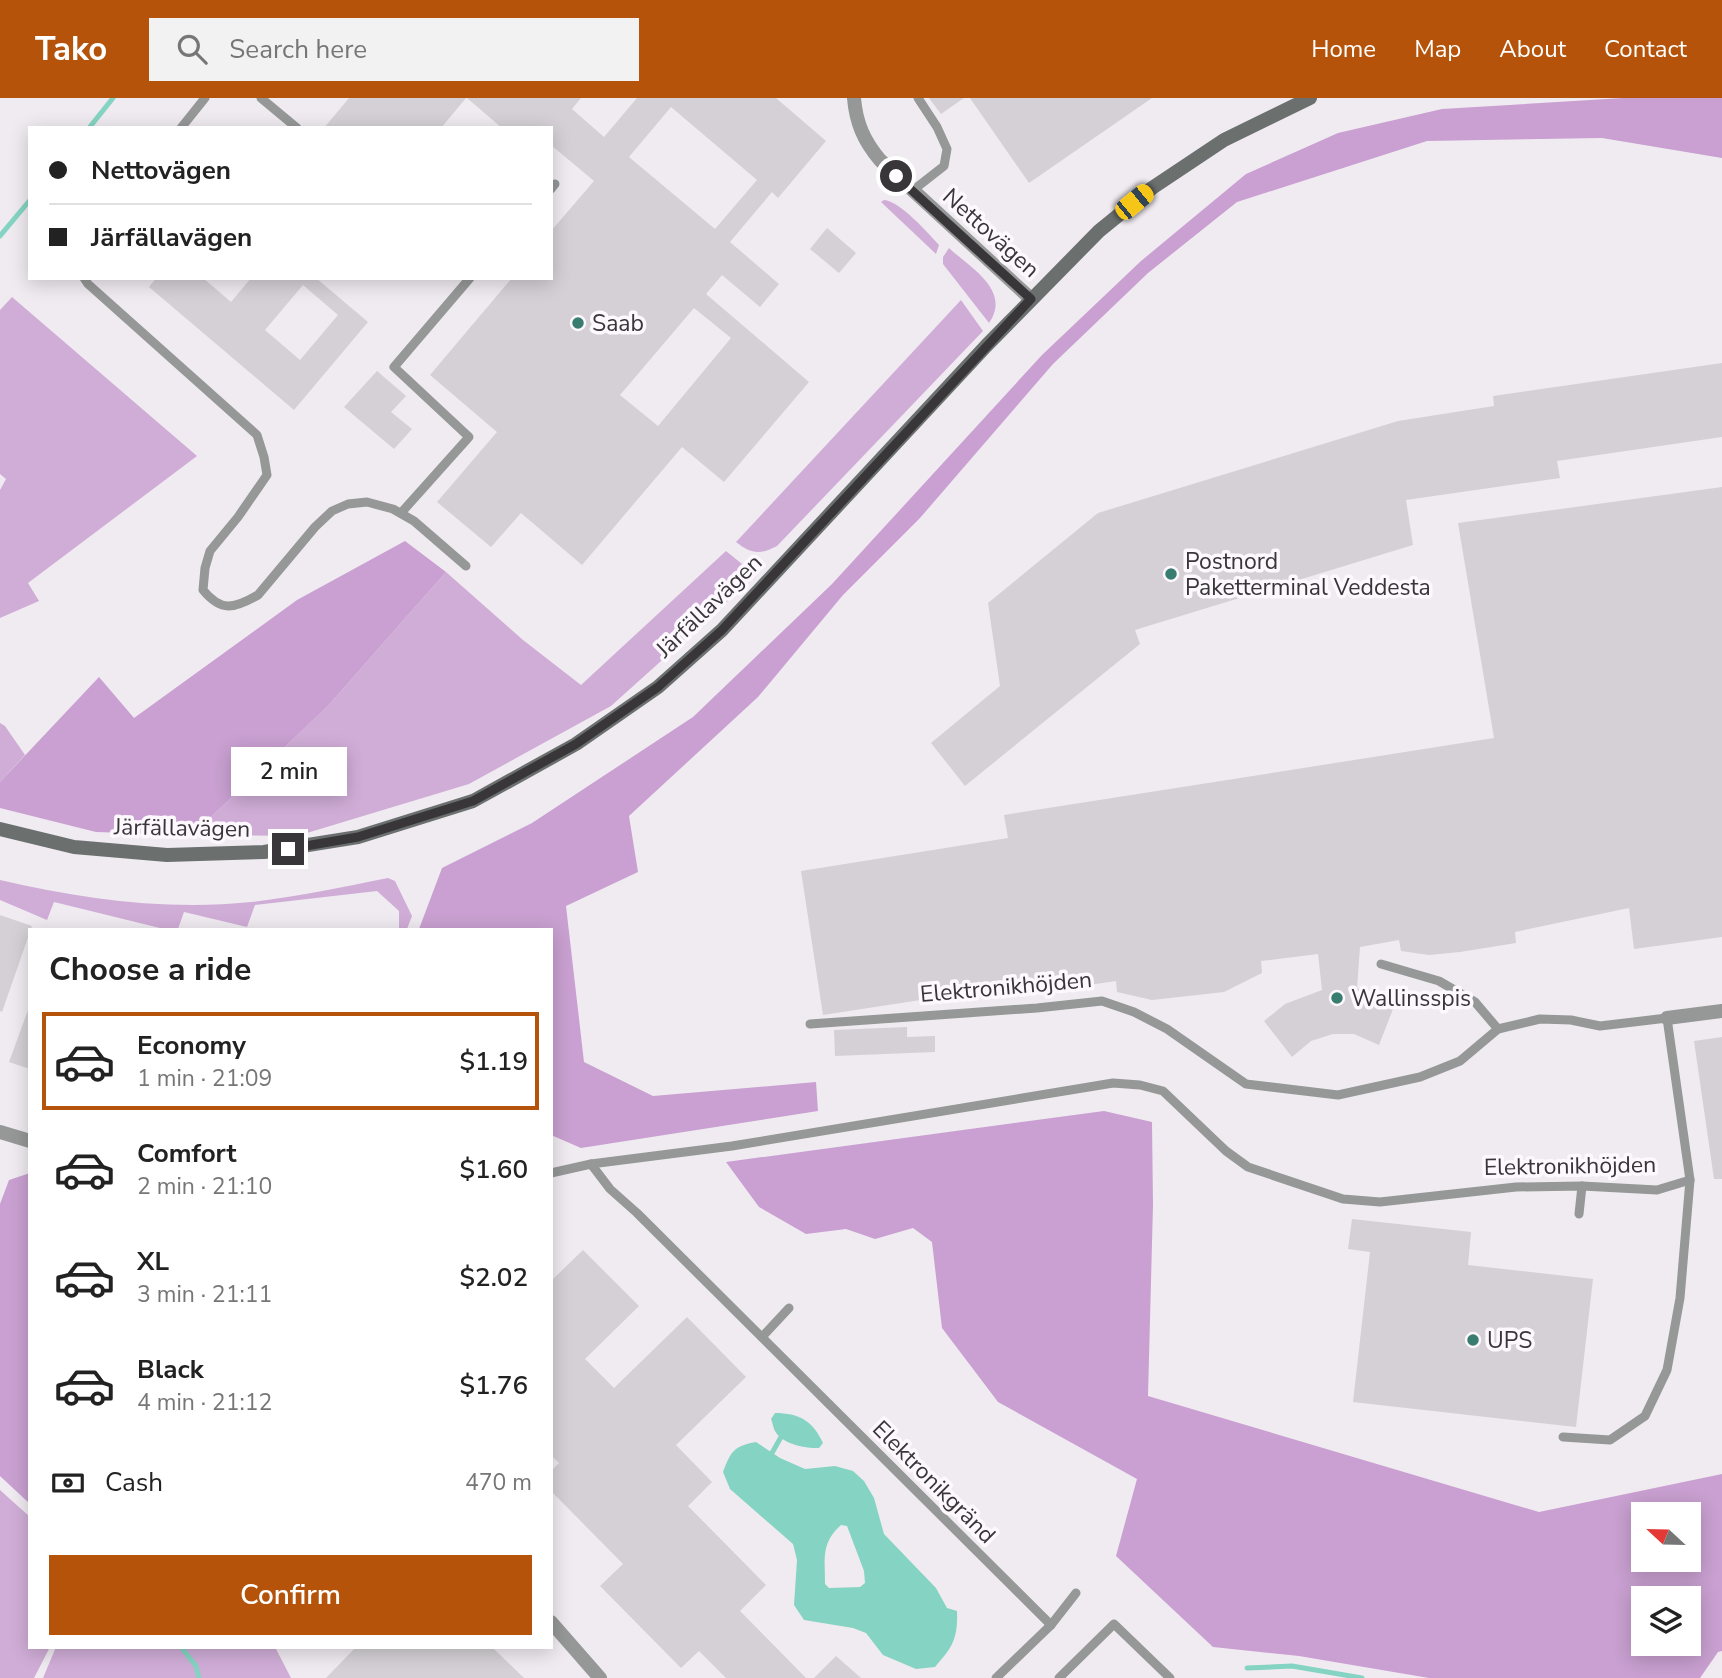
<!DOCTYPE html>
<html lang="en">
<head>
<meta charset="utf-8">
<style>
	body { margin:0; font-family:"Nunito Sans",sans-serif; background:#f2f2f2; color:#222; height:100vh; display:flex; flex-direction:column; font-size:26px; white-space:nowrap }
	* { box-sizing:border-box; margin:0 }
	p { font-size:23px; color:#767676 }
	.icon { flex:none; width:38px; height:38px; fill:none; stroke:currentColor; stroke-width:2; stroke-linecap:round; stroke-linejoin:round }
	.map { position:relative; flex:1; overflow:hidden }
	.details { position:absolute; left:28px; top:830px; width:525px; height:721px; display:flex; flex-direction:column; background:#fff; border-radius:0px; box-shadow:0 4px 18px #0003 }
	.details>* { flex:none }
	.guide { position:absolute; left:28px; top:28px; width:525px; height:154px; border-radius:0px; box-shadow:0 4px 18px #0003; display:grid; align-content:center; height:154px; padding:0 21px; background:#fff }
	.needle { width:46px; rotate:292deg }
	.buttons { position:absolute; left:1631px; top:1404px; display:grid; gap:14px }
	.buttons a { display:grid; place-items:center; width:70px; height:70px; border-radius:0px; background:#fff; box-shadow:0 4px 18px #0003; font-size:35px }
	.end { position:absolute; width:32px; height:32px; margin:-16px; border:9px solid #383638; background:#fff; box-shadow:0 0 0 4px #fff }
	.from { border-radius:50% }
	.bubble { position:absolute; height:49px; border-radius:0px; background:#fff; box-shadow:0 4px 18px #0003; font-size:23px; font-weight:600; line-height:49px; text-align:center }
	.car { position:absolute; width:21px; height:42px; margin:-21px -10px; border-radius:9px; box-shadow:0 0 5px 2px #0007; background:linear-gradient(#f5c518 24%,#345 0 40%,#f5c518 0 76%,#345 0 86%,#f5c518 0) }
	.guide b { display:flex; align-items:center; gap:24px; height:66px; font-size:26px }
	.guide b+b { border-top:2px solid #e0e0e0 }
	.guide i { width:18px; height:18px; background:#222 }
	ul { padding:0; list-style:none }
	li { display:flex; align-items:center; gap:21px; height:98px; margin:0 14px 10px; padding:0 7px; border:4px solid transparent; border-radius:0px }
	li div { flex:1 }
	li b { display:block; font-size:26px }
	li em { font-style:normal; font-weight:600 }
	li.active { border-color:#b45309 }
	li>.icon { width:63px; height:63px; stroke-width:1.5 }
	h2 { padding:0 21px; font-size:32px; line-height:84px }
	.pay { display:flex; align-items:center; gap:18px; height:77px; padding:0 21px; font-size:26px }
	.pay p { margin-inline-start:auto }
	.action { display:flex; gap:14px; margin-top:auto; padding:14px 21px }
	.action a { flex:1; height:80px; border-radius:0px; background:#b45309; color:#fff; font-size:28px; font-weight:600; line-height:80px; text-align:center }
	header { display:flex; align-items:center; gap:42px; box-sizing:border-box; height:98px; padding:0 35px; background:#b45309; color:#fff }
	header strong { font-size:33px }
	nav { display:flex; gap:38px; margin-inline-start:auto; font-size:24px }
	.search { width:490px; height:63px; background:#f2f2f2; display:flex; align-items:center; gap:18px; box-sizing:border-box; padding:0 24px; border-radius:0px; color:#767676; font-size:26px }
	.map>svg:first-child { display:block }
	.green { fill:#d0add7 }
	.forest { fill:#c9a0d1; fill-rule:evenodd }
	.water { fill:#85d4c3; fill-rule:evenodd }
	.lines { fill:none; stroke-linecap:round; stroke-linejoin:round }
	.stream { stroke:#85d4c3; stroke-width:5 }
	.building { fill:#d4d0d5; fill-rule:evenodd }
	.lane { stroke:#959897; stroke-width:9 }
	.street { stroke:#959897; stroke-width:14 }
	.secondary { stroke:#6b706f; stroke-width:14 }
	.route { stroke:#383638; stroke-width:9 }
	.poi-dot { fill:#397d70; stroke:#fdf8fe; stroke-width:2.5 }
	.labels { text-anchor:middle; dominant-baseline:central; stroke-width:7; stroke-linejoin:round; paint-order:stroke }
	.street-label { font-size:23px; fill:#383638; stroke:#fdf8fe }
	.poi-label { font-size:23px; fill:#383638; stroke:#fdf8fe; text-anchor:start }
</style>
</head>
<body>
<header>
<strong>Tako</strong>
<div class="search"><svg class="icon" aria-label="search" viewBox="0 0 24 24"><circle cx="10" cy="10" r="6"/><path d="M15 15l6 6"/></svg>Search here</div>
<nav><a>Home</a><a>Map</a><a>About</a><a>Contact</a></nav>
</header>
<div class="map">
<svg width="1722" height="1580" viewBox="0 0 1722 1580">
	<rect width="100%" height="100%" fill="#f0ebf1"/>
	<g class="green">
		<path d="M 884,102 C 900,103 928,135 939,147 L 936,156 L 881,104 Z"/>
		<path d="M 949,150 C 969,169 1012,192 989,225 L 943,166 L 943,159 Z"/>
		<polygon points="12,199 197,358 28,485 39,503 0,520 0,392 6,381 0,376 0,212"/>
		<path d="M 961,202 L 983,233 L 777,448 C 760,457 751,456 736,444 Z"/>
		<polygon points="726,453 747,470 739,493 611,608 469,686 297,738 192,737 327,609 446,474 523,542 581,587"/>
		<polygon points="0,625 5,628 25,657 0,684"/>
		<path d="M 388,780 L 395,783 L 412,818 L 407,831 L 399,831 L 399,813 L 377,793 L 255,807 L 247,829 L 184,814 L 178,831 L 164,831 L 54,804 L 47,822 L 0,802 L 0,782 C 81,801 168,813 251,804 C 296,799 343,789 388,780 Z"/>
		<polygon points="0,1392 30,1419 30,1549 50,1549 34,1580 0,1580"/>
		<polygon points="56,1549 275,1549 291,1580 43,1580"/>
	</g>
	<g class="forest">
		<polygon points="1623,0 1722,0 1722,60 1602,40 1427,43 1237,104 1148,175 1053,266 920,420 843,497 758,599 629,718 638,774 566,808 584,964 653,998 816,984 818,1013 581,1050 551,1037 551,831 419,831 442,770 532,725 693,619 832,486 1042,257 1141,163 1246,76 1338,35 1442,11"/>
		<polygon points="405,443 446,474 327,609 192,737 96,734 0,710 0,684 99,579 134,620 297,502"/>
		<path d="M 1104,1013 L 1152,1024 L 1153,1107 L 1148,1298 L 1539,1414 L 1722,1376 L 1722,1553 L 1718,1554 L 1700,1580 L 1429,1580 L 1299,1558 L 1213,1549 L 1116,1458 L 1137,1381 L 998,1304 L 942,1230 L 932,1144 L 913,1130 L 875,1141 L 846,1131 L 806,1136 L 759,1109 L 726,1064 ZM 1643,1416 L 1689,1416 L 1689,1461 L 1643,1461 ZM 1643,1500 L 1689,1500 L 1689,1545 L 1643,1545 Z"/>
		<polygon points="30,1075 30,1406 0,1378 0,1106 9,1082"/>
	</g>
	<g class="water">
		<path d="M 775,1315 C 799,1315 813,1323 823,1345 L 819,1350 C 806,1351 782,1346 775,1333 C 774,1332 772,1323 771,1321 Z"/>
		<path d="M 756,1344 L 780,1360 L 805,1371 L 835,1368 L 853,1373 L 864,1383 L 874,1400 L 884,1436 L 936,1490 L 947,1510 L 957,1513 C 958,1540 953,1549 935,1569 L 916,1571 L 883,1557 L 866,1535 L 853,1530 L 804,1522 L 794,1507 L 797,1462 L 793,1446 L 730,1391 L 723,1374 C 731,1353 734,1348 756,1344 ZM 841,1427 L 847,1428 L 864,1473 L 865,1485 L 860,1489 L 829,1490 L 825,1486 C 825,1460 821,1445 841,1427 Z"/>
	</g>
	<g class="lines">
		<g class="stream">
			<polyline points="89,30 113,0"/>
			<polyline points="0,138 30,102"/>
			<polyline points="772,1355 781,1339"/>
			<polyline points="181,1549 196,1568 199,1580"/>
			<polyline points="1247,1570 1292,1568 1362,1580"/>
		</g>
	</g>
	<g class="building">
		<polygon points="349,0 466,0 441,30 324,30"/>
		<path d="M 467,0 L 581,0 L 572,11 L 604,39 L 637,0 L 776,0 L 826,43 L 778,100 L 772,94 L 730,144 L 779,186 L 760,209 L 722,177 L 706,196 L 809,284 L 724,384 L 682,349 L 582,467 L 521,415 L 491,449 L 437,404 L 497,334 L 430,277 L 512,180 L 551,180 L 551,133 L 594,83 L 551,47 L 551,30 L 502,30 ZM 671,9 L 757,82 L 715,131 L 629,59 ZM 694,210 L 731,240 L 658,328 L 620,297 Z"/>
		<polygon points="929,0 964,0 941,16"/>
		<polygon points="970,0 1152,0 1029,85"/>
		<polygon points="827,130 856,155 839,175 810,151"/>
		<path d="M 156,180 L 203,180 L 231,204 L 251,180 L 316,180 L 368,224 L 294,312 L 149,189 ZM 303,187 L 338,217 L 300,262 L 265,232 Z"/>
		<polygon points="1722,265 1722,339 1557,363 1560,380 1406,402 1413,447 1135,532 1140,546 965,688 931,645 1000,588 988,505 1098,415 1398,323 1494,308 1493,298"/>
		<polygon points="377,273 406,298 391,314 412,331 394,351 344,309"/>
		<polygon points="1722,389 1722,839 1634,851 1629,810 1515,834 1516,845 1460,854 1429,857 1401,853 1399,842 1360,849 1357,890 1395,906 1379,947 1354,936 1333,936 1311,943 1292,959 1264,923 1285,906 1322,892 1318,856 1261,863 1262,875 1224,894 1152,902 1117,894 1116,883 1035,895 1031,885 823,917 801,773 1008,740 1004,717 1494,640 1458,425"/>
		<polygon points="0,817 32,828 2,914 0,913"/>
		<polygon points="28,912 30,913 30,971 9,964"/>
		<polygon points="907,929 907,939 935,938 935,954 835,958 834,932"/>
		<polygon points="1722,939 1722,1081 1714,1081 1694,943"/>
		<polygon points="1352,1121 1471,1134 1468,1167 1593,1181 1576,1329 1353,1304 1370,1154 1348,1151"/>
		<polygon points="583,1152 639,1208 585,1261 614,1290 687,1219 746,1279 676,1347 712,1384 688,1408 766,1487 740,1513 806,1580 726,1580 699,1553 681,1570 600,1488 623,1466 551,1393 551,1373 559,1365 551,1357 551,1183"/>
		<polygon points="356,1549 492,1549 524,1580 326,1580"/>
		<polygon points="836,1558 861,1580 814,1580"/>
	</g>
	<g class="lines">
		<g class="lane">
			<polyline points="261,0 297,30"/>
			<polyline points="181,30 205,0"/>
			<polyline points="551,91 555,86"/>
			<polyline points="912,93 944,68 947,51 937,29 918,0"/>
			<path d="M 84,180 L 88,186 L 257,337 L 264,359 L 267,377 L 238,419 L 210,453 L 205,470 L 203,492 C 221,514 234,511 258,497 L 315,429 L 332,413 L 348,406 L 367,404 L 393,411 L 414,423 L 466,468"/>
			<polyline points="401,415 469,339 394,269 470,180"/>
			<polyline points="1381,866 1439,883 1475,904 1498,931"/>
			<polyline points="810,926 1037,910 1102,903 1134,914 1167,931 1246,986 1338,997 1420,979 1460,963 1498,931 1540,921 1571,922 1600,928 1667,920 1690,1082 1680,1200 1667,1272 1645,1318 1610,1342 1563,1339"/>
			<polyline points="591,1066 610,1091 637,1115 1051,1527 1076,1495"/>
			<polyline points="551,1075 591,1066 732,1048 1113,985 1140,987 1163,993 1226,1053 1248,1069 1343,1101 1380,1104 1516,1089 1582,1088 1657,1092 1690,1082"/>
			<polyline points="1579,1116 1582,1088"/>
			<polyline points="762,1239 789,1210"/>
			<polyline points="996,1580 1051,1527"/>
			<polyline points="1059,1580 1114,1526 1170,1580"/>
		</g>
		<g class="street">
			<path d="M 854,0 C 856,25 864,43 880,62 L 1031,201"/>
			<polyline points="1667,920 1722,913"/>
			<polyline points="0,1034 30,1043"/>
			<polyline points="551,1524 600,1580"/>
		</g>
		<polyline class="secondary" points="0,731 74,749 167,757 264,754 358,739 473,703 576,646 658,589 722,532 986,248 1099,133 1152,90 1224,42 1310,0"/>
	</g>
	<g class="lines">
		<polyline class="route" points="288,751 358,739 473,703 576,646 658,589 722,532 1031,201 896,78"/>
	</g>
	<g class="poi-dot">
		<circle cx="578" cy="225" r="7"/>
		<circle cx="1171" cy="476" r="7"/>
		<circle cx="1337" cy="900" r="7"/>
		<circle cx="1473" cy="1242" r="7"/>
	</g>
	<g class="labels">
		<g class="street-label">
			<text transform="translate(991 135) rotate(42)">Nettovägen</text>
			<text transform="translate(709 508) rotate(-44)">Järfällavägen</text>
			<text transform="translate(182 730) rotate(1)">Järfällavägen</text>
			<text transform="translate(1006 889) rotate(-5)">Elektronikhöjden</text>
			<text transform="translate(1570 1068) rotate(-1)">Elektronikhöjden</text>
			<text transform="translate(934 1384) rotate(45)">Elektronikgränd</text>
		</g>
		<g class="poi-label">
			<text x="592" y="225">Saab</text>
			<text x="1185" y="463">Postnord<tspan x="1185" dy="26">Paketterminal Veddesta</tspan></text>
			<text x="1351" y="900">Wallinsspis</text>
			<text x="1487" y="1242">UPS</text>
		</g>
	</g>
</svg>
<div class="buttons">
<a><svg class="needle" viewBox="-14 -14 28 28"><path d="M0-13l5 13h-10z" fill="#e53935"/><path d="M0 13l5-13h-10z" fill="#767676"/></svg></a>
<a><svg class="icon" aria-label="layers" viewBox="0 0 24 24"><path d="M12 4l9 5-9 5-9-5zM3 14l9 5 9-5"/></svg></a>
</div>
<i class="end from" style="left:896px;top:78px"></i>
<i class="end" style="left:288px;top:751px"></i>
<div class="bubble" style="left:231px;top:649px;width:116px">2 min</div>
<i class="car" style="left:1134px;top:104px;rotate:51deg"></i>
<div class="guide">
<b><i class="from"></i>Nettovägen</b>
<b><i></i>Järfällavägen</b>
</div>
<section class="details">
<h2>Choose a ride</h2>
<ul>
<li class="active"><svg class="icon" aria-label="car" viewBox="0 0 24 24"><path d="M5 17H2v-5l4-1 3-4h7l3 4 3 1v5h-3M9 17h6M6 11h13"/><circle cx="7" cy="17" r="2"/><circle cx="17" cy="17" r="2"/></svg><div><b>Economy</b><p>1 min · 21:09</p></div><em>$1.19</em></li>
<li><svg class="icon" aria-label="car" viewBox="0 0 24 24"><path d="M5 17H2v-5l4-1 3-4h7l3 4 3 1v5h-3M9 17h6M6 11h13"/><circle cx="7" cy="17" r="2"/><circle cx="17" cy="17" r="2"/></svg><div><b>Comfort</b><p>2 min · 21:10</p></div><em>$1.60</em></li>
<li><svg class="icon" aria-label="car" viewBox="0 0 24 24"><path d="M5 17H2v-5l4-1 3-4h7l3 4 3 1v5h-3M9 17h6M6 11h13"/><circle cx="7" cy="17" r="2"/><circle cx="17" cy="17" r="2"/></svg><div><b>XL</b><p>3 min · 21:11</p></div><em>$2.02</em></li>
<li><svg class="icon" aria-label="car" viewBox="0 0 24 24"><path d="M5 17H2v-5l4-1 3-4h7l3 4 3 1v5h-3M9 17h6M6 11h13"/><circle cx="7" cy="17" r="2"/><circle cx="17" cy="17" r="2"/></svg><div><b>Black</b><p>4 min · 21:12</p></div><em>$1.76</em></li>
</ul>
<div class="pay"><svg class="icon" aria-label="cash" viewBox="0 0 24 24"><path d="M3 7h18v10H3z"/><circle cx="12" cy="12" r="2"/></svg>Cash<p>470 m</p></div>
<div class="action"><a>Confirm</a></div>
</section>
</div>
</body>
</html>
